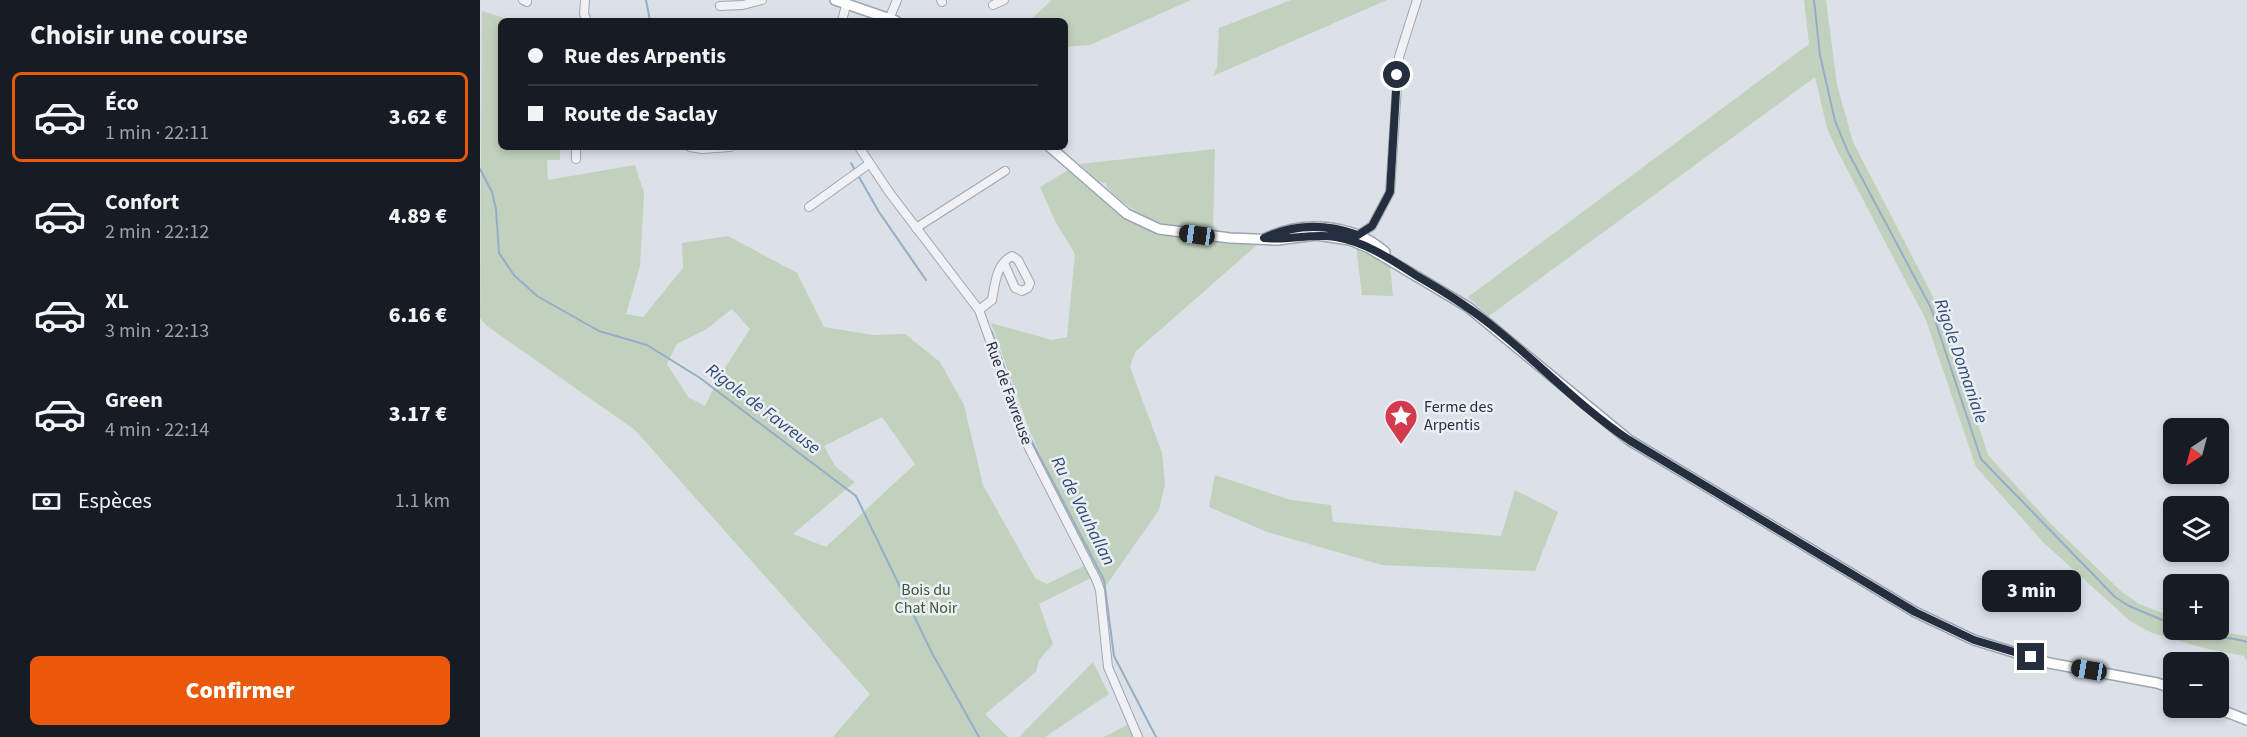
<!DOCTYPE html>
<html lang="fr">
<head>
<meta charset="utf-8">
<style>
	body { margin:0; font-family:"Source Sans 3",sans-serif; background:#242831; color:#f1f3f6; height:100vh; display:flex; flex-direction:column; font-size:22px; white-space:nowrap }
	* { box-sizing:border-box; margin:0 }
	p { font-size:20px; color:#9ea1a6 }
	.icon { flex:none; width:33px; height:33px; fill:none; stroke:currentColor; stroke-width:2; stroke-linecap:round; stroke-linejoin:round }
	.map { position:relative; flex:1; overflow:hidden }
	.sheet { display:flex; flex-direction:column; background:#171b24; width:480px }
	.sheet>* { flex:none }
	.hud { position:absolute; left:18px; top:18px; width:570px; height:132px; border-radius:9px; box-shadow:0 3px 9px #0003; display:grid; align-content:center; height:132px; padding:0 30px; background:#171b24 }
	.needle { width:39px; rotate:216deg }
	.fabs { position:absolute; left:1683px; top:418px; display:grid; gap:12px }
	.fabs a { display:grid; place-items:center; width:66px; height:66px; border-radius:9px; background:#171b24; box-shadow:0 3px 9px #0003; font-size:30px }
	.end { position:absolute; width:27px; height:27px; margin:-14px; border:8px solid #252e3e; background:#fff; box-shadow:0 0 0 3px #fff }
	.from { border-radius:50% }
	.bubble { position:absolute; height:42px; border-radius:9px; background:#171b24; box-shadow:0 3px 9px #0003; font-size:20px; font-weight:800; line-height:42px; text-align:center }
	.car { position:absolute; width:18px; height:36px; margin:-18px -9px; border-radius:8px; box-shadow:0 0 4px 2px #0007; background:linear-gradient(#222 24%,#8ab4d8 0 40%,#222 0 76%,#8ab4d8 0 86%,#222 0) }
	.hud b { display:flex; align-items:center; gap:21px; height:57px; font-size:22px }
	.hud b+b { border-top:2px solid #363941 }
	.hud i { width:15px; height:15px; background:#f1f3f6 }
	ul { padding:0; list-style:none }
	li { display:flex; align-items:center; gap:18px; height:90px; margin:0 12px 9px; padding:0 18px; border:3px solid transparent; border-radius:9px }
	li div { flex:1 }
	li b { display:block; font-size:22px }
	li em { font-style:normal; font-weight:800 }
	li.on { border-color:#ea580c }
	li>.icon { width:54px; height:54px; stroke-width:1.5 }
	h2 { padding:0 30px; font-size:27px; line-height:72px }
	.pay { display:flex; align-items:center; gap:15px; height:66px; padding:0 30px; font-size:22px }
	.pay p { margin-inline-start:auto }
	.primary-button { display:flex; gap:12px; margin-top:auto; padding:12px 30px }
	.primary-button a { flex:1; height:69px; border-radius:9px; background:#ea580c; color:#fff; font-size:24px; font-weight:800; line-height:69px; text-align:center }
	main { display:flex; flex:1; min-height:0 }
	.map>svg:first-child { display:block }
	.green { fill:#c2d1bd; fill-rule:evenodd }
	.lines { fill:none; stroke-linecap:round; stroke-linejoin:round }
	.stream { stroke:#95adc9; stroke-width:2 }
	.minor-casing { stroke:#a1a7b1; stroke-width:10 }
	.major-casing { stroke:#9ba4b3; stroke-width:12 }
	.minor { stroke:#eff1f5; stroke-width:8 }
	.major { stroke:#fff; stroke-width:9 }
	.route { stroke:#252e3e; stroke-width:8 }
	.labels { text-anchor:middle; dominant-baseline:central; stroke-width:5; stroke-linejoin:round; paint-order:stroke }
	.street-label { font-size:16px; fill:#252e3e; stroke:#ebeff5 }
	.poi-label { font-size:16px; fill:#252e3e; stroke:#ebeff5; text-anchor:start }
	.park-label { font-size:16px; fill:#395a32; stroke:#ebeff5 }
	.water-label { font-size:18px; font-style:italic; fill:#2e4b73; stroke:#ebeff5 }
</style>
</head>
<body>
<main>
<section class="sheet">
<h2>Choisir une course</h2>
<ul>
<li class="on"><svg class="icon" aria-label="car" viewBox="0 0 24 24"><path d="M5 17H2v-5l4-1 3-4h7l3 4 3 1v5h-3M9 17h6M6 11h13"/><circle cx="7" cy="17" r="2"/><circle cx="17" cy="17" r="2"/></svg><div><b>Éco</b><p>1 min · 22:11</p></div><em>3.62 €</em></li>
<li><svg class="icon" aria-label="car" viewBox="0 0 24 24"><path d="M5 17H2v-5l4-1 3-4h7l3 4 3 1v5h-3M9 17h6M6 11h13"/><circle cx="7" cy="17" r="2"/><circle cx="17" cy="17" r="2"/></svg><div><b>Confort</b><p>2 min · 22:12</p></div><em>4.89 €</em></li>
<li><svg class="icon" aria-label="car" viewBox="0 0 24 24"><path d="M5 17H2v-5l4-1 3-4h7l3 4 3 1v5h-3M9 17h6M6 11h13"/><circle cx="7" cy="17" r="2"/><circle cx="17" cy="17" r="2"/></svg><div><b>XL</b><p>3 min · 22:13</p></div><em>6.16 €</em></li>
<li><svg class="icon" aria-label="car" viewBox="0 0 24 24"><path d="M5 17H2v-5l4-1 3-4h7l3 4 3 1v5h-3M9 17h6M6 11h13"/><circle cx="7" cy="17" r="2"/><circle cx="17" cy="17" r="2"/></svg><div><b>Green</b><p>4 min · 22:14</p></div><em>3.17 €</em></li>
</ul>
<div class="pay"><svg class="icon" aria-label="cash" viewBox="0 0 24 24"><path d="M3 7h18v10H3z"/><circle cx="12" cy="12" r="2"/></svg>Espèces<p>1.1 km</p></div>
<div class="primary-button"><a>Confirmer</a></div>
</section>
<div class="map">
<svg width="1767" height="737" viewBox="0 0 1767 737">
	<rect width="100%" height="100%" fill="#dce0e7"/>
	<g class="green">
		<polygon points="572,0 711,0 610,45 585,47 585,21 549,21"/>
		<polygon points="811,0 907,0 733,76 737,67 739,28"/>
		<polygon points="1324,0 1346,0 1357,85 1373,142 1463,316 1508,455 1571,524 1642,592 1659,604 1693,617 1694,630 1726,630 1767,636 1767,662 1764,656 1724,648 1672,633 1650,621 1564,543 1496,467 1446,320 1356,148 1347,128 1335,77 1009,316 988,297 1329,44"/>
		<path d="M 2,11 L 34,21 L 21,21 L 21,147 L 80,147 L 80,160 L 67,160 L 68,180 L 155,165 L 164,193 L 160,266 L 146,314 L 163,317 L 203,268 L 202,243 L 248,236 L 317,273 L 344,327 L 393,335 L 425,334 L 460,362 L 484,405 L 503,485 L 555,578 L 567,584 L 606,565 L 611,578 L 559,604 L 573,644 L 559,660 L 556,672 L 505,714 L 528,737 L 353,737 L 390,694 L 155,430 L 7,326 L 0,318 ZM 252,309 L 270,329 L 239,377 L 225,406 L 208,397 L 187,364 L 197,344 L 225,330 ZM 402,417 L 435,464 L 346,547 L 313,534 L 375,482 L 355,466 L 344,446 Z"/>
		<path d="M 735,149 L 733,231 C 680,224 667,225 627,188 L 626,183 L 619,182 L 600,164 Z"/>
		<polygon points="590,169 669,225 739,241 778,244 655,352 650,367 682,453 685,484 679,510 625,587 586,512 549,429 511,323 572,340 587,337 595,254 575,221 560,187"/>
		<polygon points="876,246 910,265 913,296 882,295"/>
		<polygon points="735,475 811,500 851,505 853,522 1021,536 1035,490 1078,512 1055,571 902,565 787,532 729,507"/>
		<polygon points="613,662 629,694 565,737 539,737"/>
		<polygon points="647,725 655,737 624,737"/>
	</g>
	<g class="lines">
		<g class="stream">
			<polyline points="166,0 170,21"/>
			<polyline points="1334,0 1340,55 1355,121 1368,152 1451,308 1501,459 1635,597 1649,606 1694,625"/>
			<polyline points="371,163 399,212 446,280"/>
			<polyline points="0,169 12,192 16,209 19,253 34,275 57,296 119,331 167,345 220,378 376,496 452,653 499,737"/>
			<polyline points="512,332 547,432 624,580 634,656 676,737"/>
			<path d="M 1705,630 C 1726,639 1747,635 1767,642"/>
		</g>
		<defs>
			<g id="minor">
				<polyline points="43,0 47,2"/>
				<polyline points="105,0 104,14 107,21"/>
				<polyline points="461,0 462,2"/>
				<polyline points="513,5 524,0"/>
				<polyline points="240,6 263,5 282,0"/>
				<polyline points="410,17 417,0"/>
				<polyline points="362,21 366,5"/>
				<polyline points="210,147 222,149 250,147"/>
				<polyline points="379,147 409,192 499,310 548,446 616,579 620,590 628,667 658,737"/>
				<polyline points="96,159 96,147"/>
				<polyline points="329,207 389,164"/>
				<polyline points="436,228 525,171"/>
				<polyline points="878,235 892,226 910,192 919,57 937,0"/>
				<path d="M 499,310 L 512,300 C 515,284 516,264 532,256 L 538,260 L 550,283 L 548,288 L 542,291 L 535,288 L 524,263"/>
			</g>
			<g id="major">
				<polyline points="355,0 416,21"/>
				<polyline points="570,147 647,214 679,229 750,238 798,240 836,235 870,240 889,248 988,307 1149,440 1435,612 1494,640 1569,663 1677,683 1694,689"/>
				<path d="M 784,239 C 822,220 872,223 905,252"/>
				<polyline points="1736,708 1767,720"/>
			</g>
		</defs>
		<use href="#minor" class="minor-casing"/>
		<use href="#major" class="major-casing"/>
		<use href="#minor" class="minor"/>
		<use href="#major" class="major"/>
	</g>
	<g class="lines">
		<path class="route" d="M 917,75 L 910,192 L 892,226 L 878,235 C 847,224 814,224 784,238 C 808,241 831,233 856,237 C 886,242 912,260 937,276 C 965,292 992,309 1016,329 C 1061,365 1101,408 1149,440 L 1435,612 L 1494,640 L 1551,657"/>
	</g>
	<defs>
		<symbol id="sight-pin" viewBox="-11 -11 22 30"><path d="M0 17L-7.5 6A9.5 9.5 0 1 1 7.5 6Z" fill="#d33a4e" stroke="#ebeff5"/><path d="M0-6L1.8-2.2L6-1.7L2.9 1.2L3.7 5.4L0 3.3L-3.7 5.4L-2.9 1.2L-6-1.7L-1.8-2.2Z" fill="#fff"/></symbol>
	</defs>
	<g fill-rule="evenodd">
		<use href="#sight-pin" x="902" y="397" width="38" height="52"/>
	</g>
	<g class="labels">
		<g class="street-label">
			<text transform="translate(529 393) rotate(70)">Rue de Favreuse</text>
		</g>
		<g class="poi-label">
			<text x="944" y="407">Ferme des<tspan x="944" dy="18">Arpentis</tspan></text>
		</g>
		<g class="park-label">
			<text x="446" y="590">Bois du<tspan x="446" dy="18">Chat Noir</tspan></text>
		</g>
		<g class="water-label">
			<text transform="translate(1481 361) rotate(71)">Rigole Domaniale</text>
			<text transform="translate(283 409) rotate(37)">Rigole de Favreuse</text>
			<text transform="translate(603 511) rotate(63)">Ru de Vauhallan</text>
		</g>
	</g>
</svg>
<div class="fabs">
<a><svg class="needle" viewBox="-14 -14 28 28"><path d="M0-13l5 13h-10z" fill="#e53935"/><path d="M0 13l5-13h-10z" fill="#9ea1a6"/></svg></a>
<a><svg class="icon" aria-label="layers" viewBox="0 0 24 24"><path d="M12 4l9 5-9 5-9-5zM3 14l9 5 9-5"/></svg></a>
<a>+</a>
<a>−</a>
</div>
<i class="end from" style="left:917px;top:75px"></i>
<i class="end" style="left:1551px;top:657px"></i>
<div class="bubble" style="left:1502px;top:570px;width:99px">3 min</div>
<i class="car" style="left:717px;top:235px;rotate:278deg"></i>
<i class="car" style="left:1609px;top:670px;rotate:280deg"></i>
<div class="hud">
<b><i class="from"></i>Rue des Arpentis</b>
<b><i></i>Route de Saclay</b>
</div>
</div>
</main>
</body>
</html>
